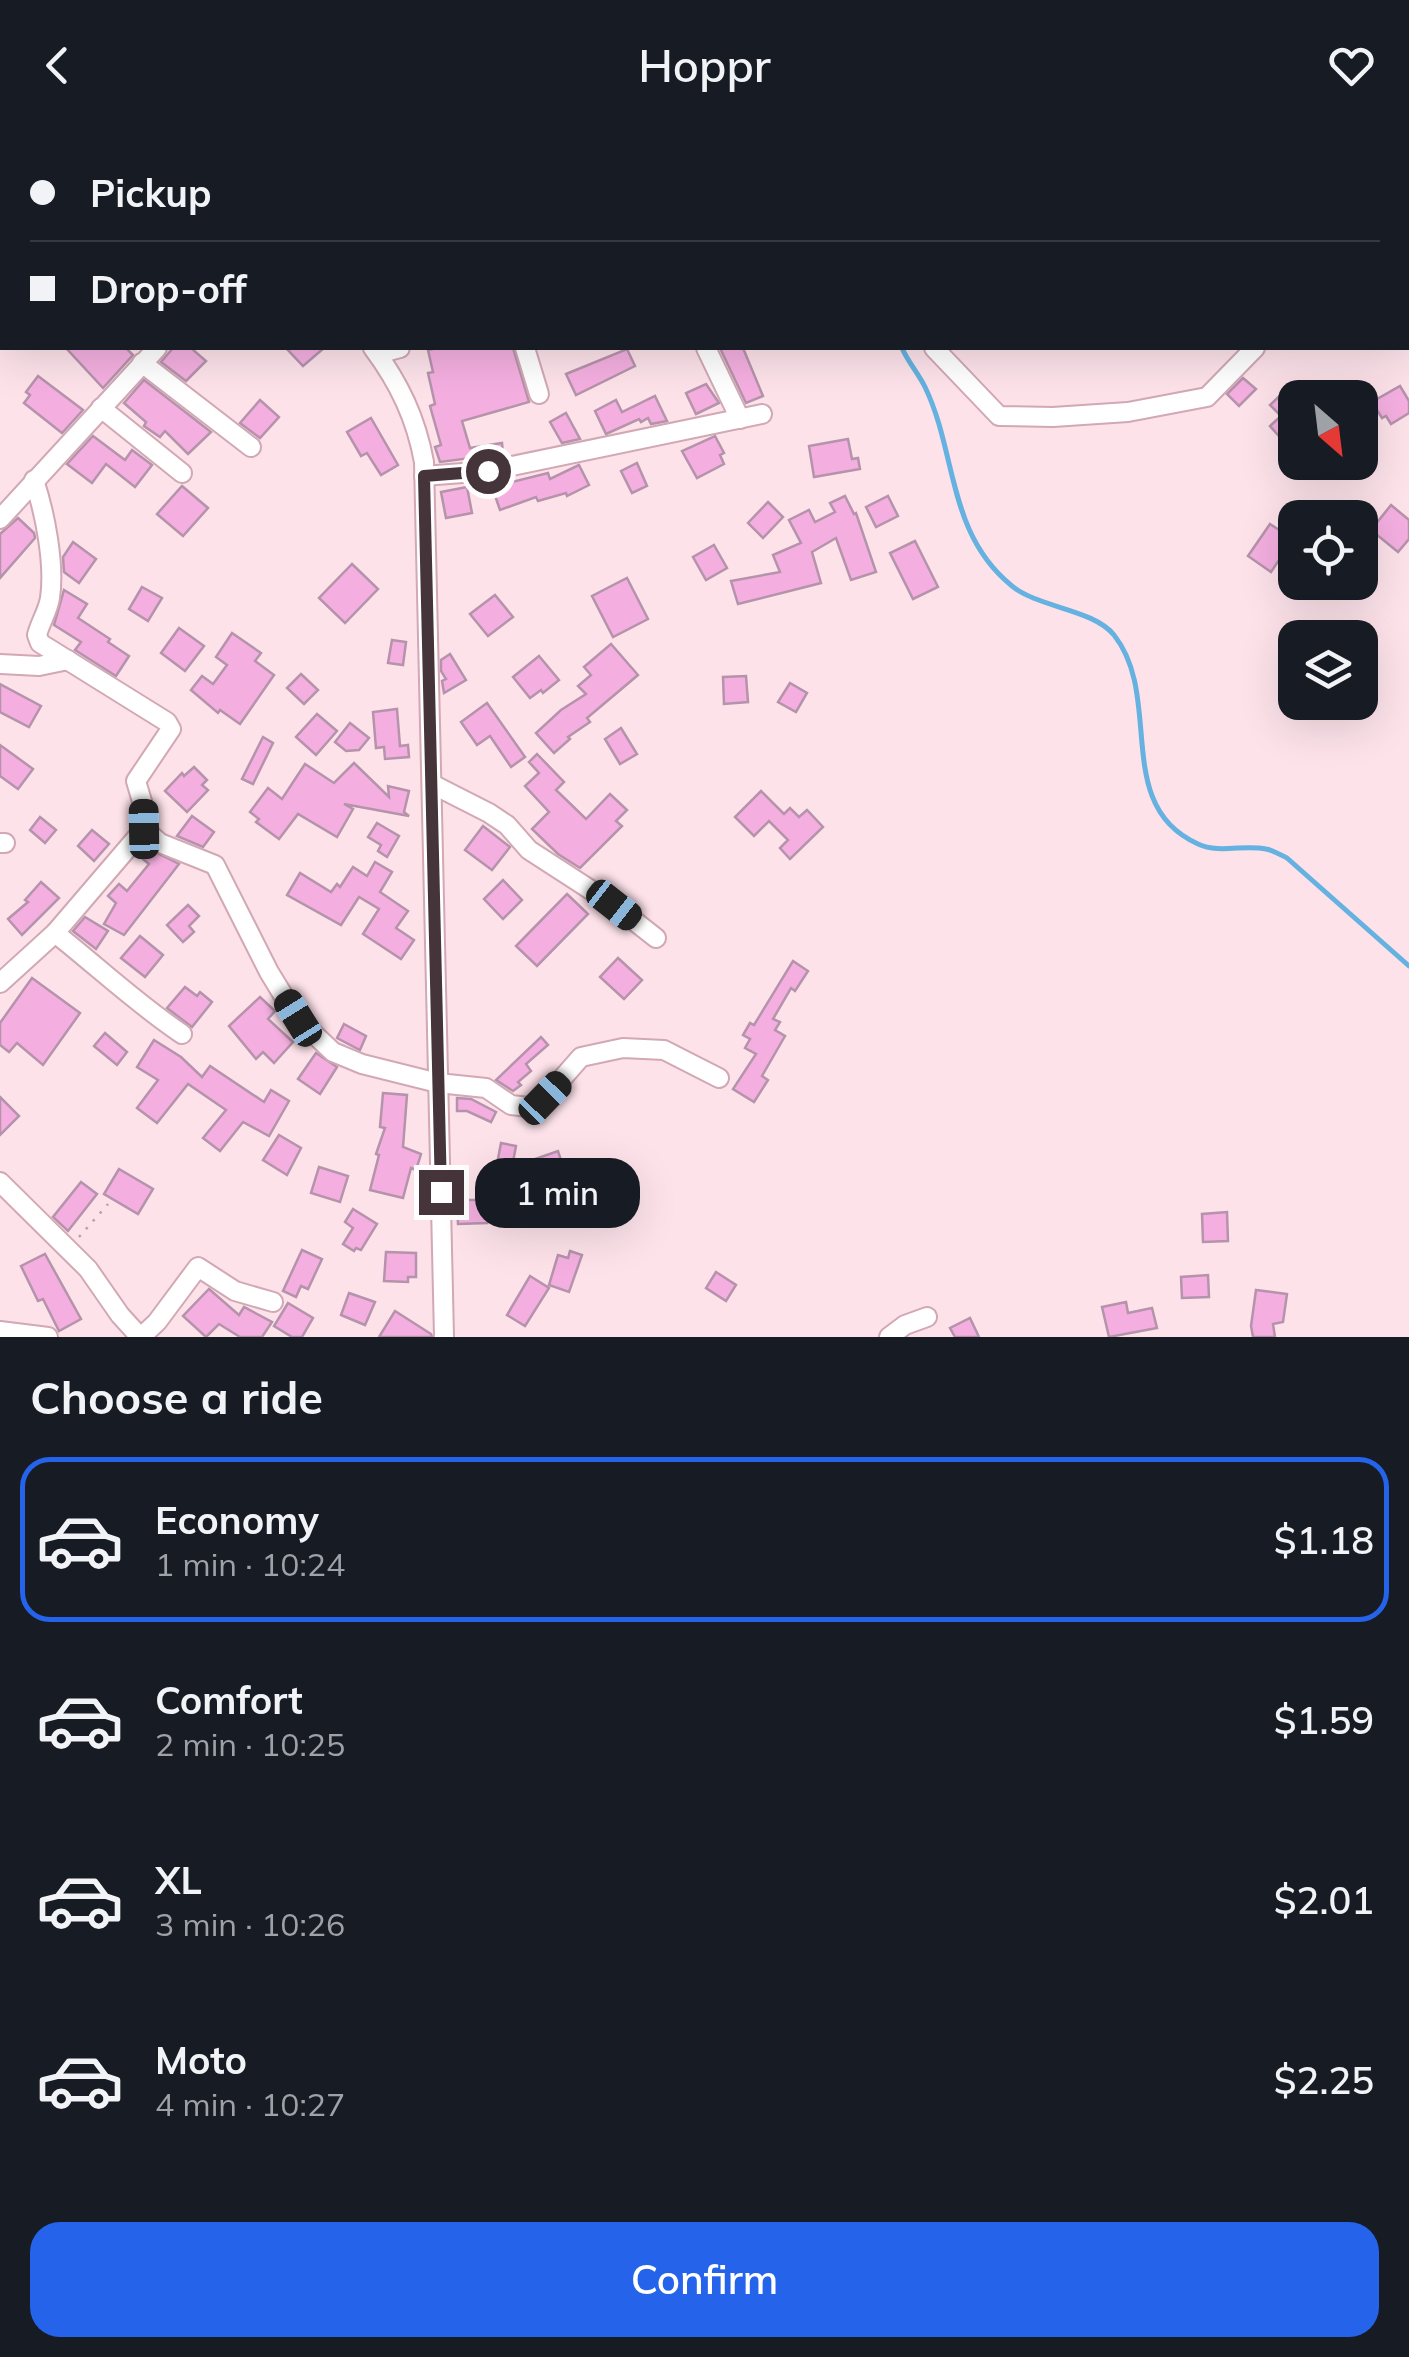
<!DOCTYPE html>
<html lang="en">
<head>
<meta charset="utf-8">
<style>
	body { margin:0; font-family:Mulish,sans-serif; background:#242831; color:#f1f3f6; height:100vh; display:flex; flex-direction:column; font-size:38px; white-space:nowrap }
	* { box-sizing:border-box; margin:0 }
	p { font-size:32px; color:#9ea1a6 }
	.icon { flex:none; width:55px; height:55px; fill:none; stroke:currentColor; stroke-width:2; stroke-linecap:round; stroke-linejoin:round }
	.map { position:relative; height:1207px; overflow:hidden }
	.side { display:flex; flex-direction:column; background:#171b24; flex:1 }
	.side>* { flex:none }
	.guide { position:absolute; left:0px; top:0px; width:1410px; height:220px; box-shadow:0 10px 40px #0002; display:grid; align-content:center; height:220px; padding:0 30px; background:#171b24 }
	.needle { width:65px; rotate:152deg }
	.buttons { position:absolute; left:1278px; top:250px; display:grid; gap:20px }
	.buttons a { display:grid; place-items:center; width:100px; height:100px; border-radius:20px; background:#171b24; box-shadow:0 10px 40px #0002; font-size:50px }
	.end { position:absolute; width:45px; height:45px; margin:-22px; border:12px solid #45343a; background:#fff; box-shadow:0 0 0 5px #fff }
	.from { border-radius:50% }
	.bubble { position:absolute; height:70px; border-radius:30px; background:#171b24; box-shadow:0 10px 40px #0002; font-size:32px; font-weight:600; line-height:70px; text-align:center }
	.car { position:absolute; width:30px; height:60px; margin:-30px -15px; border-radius:12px; box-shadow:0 0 8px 2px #0007; background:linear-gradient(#222 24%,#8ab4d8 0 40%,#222 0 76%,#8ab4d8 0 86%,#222 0) }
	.guide b { display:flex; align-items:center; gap:35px; height:95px; font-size:38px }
	.guide b+b { border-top:2px solid #363941 }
	.guide i { width:25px; height:25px; background:#f1f3f6 }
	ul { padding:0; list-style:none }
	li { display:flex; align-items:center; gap:30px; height:165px; margin:0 20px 15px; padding:0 10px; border:5px solid transparent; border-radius:30px }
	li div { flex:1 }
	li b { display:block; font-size:38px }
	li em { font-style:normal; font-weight:600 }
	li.active { border-color:#2563eb }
	li>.icon { width:90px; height:90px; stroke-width:1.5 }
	h2 { padding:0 30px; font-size:45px; line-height:120px }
	.cta { display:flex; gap:20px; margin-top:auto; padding:20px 30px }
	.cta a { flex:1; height:115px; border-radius:30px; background:#2563eb; color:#fff; font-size:40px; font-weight:600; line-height:115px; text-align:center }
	header { display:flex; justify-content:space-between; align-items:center; height:130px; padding:0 30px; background:#171b24; font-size:45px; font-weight:600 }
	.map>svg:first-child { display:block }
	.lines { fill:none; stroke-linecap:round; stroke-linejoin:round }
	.stream { stroke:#65b1e0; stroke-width:5 }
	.building { fill:#f4afe0; stroke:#b593ab; stroke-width:2.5 }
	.minor-casing { stroke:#d2a8b5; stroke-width:22 }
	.path { stroke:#b8a0a8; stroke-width:2.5; stroke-dasharray:2.5 8; stroke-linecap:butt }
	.minor { stroke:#fff; stroke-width:18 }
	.route { stroke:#45343a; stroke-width:12 }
</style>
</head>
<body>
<header><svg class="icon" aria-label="back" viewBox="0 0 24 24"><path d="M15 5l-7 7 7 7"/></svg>Hoppr<svg class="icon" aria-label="heart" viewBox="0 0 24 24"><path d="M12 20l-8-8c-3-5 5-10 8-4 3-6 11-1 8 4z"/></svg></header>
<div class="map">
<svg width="1409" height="1207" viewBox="0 0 1409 1207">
	<rect width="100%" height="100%" fill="#fde2ea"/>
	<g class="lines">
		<g class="stream">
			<polyline points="638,0 643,2"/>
			<path d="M 902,218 C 908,232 918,243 925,257 C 957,323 947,404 1012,456 C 1039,478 1093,479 1114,505 C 1164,568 1112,676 1198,714 C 1220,724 1244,714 1266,719 C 1273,720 1281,725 1287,728 L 1409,836"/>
		</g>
	</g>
	<g class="building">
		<polygon points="66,218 126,218 133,225 103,258"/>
		<polygon points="173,218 191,218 206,231 186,251 161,232"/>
		<polygon points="286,218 324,218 303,236"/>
		<polygon points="437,218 513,218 529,272 462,291 470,318 502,313 503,324 440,332 435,317 441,315 430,276 435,274 428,243 433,242 428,220"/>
		<polygon points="720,218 743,218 763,266 746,273"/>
		<polygon points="627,219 635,236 576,265 566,244"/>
		<polygon points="38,246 83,280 62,303 24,273 30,265 26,262"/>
		<polygon points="1243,248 1256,259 1239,276 1227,264"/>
		<polygon points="144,250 211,302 188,324 165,301 160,307 144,296 146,292 124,273"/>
		<polygon points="706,254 719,273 696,284 686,263"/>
		<polygon points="1400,256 1409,271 1409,283 1391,294 1386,286 1382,288 1372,272"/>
		<polygon points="1288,258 1295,266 1295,290 1278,305 1270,296 1281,286 1270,275"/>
		<polygon points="655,266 667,291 651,294 648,288 641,292 639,289 606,304 595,281 616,270 622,282"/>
		<polygon points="260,270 279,287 260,308 240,293"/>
		<polygon points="566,283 580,309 562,313 550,292"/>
		<polygon points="371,288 398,335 381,345 367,323 361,326 347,302"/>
		<polygon points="93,306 125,330 132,320 152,335 135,357 106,334 92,353 67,334"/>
		<polygon points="715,306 724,323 720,325 724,334 697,348 682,321"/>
		<polygon points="848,309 852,329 858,328 860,339 814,347 809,316"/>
		<polygon points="637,333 647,356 632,363 621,341"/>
		<polygon points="579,335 589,355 567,366 566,363 538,371 536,367 500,380 492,357 548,343 550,349"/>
		<polygon points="182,356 208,378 183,406 157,384"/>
		<polygon points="467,357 472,383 446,388 441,362"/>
		<polygon points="845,366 854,384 856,383 876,442 851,450 836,408 812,422 821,453 738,474 731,451 780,442 773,425 801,413 789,390 809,380 815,392 835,382 830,373"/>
		<polygon points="888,366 898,386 876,397 866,377"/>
		<polygon points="768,372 783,387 763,408 748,393"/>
		<polygon points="1391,375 1409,390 1409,409 1398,422 1371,400"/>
		<polygon points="18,388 34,403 35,408 0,448 0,404"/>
		<polygon points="1270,394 1293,409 1271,442 1248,426"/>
		<polygon points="915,411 938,457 913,469 890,423"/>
		<polygon points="73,412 96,429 79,453 64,442 63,427"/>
		<polygon points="714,415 727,438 706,450 693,427"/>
		<polygon points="352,434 378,459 345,493 319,468"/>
		<polygon points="627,448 648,489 613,507 592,466"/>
		<polygon points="142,457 162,468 148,491 129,479"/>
		<polygon points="64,460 87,474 78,488 110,509 108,512 129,526 116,546 75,520 81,512 54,495"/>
		<polygon points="495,465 513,487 488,506 470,484"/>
		<polygon points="179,498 204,516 185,541 161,523"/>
		<polygon points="232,503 261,523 255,531 274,545 240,594 220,580 218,583 191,560 202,546 213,554 227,535 216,527"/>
		<polygon points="392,510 406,512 403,535 388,533"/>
		<polygon points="611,514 638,545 587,588 590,592 568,607 570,609 554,623 536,603 561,580 586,564 578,556 591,545 584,537"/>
		<polygon points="450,524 466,550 444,563 442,551 446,549 441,541 441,530"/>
		<polygon points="539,526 559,550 543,563 541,560 530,568 513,547"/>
		<polygon points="301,544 318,560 304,574 287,558"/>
		<polygon points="746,546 748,572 724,574 723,547"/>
		<polygon points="790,553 807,563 796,582 778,572"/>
		<polygon points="0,554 41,576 29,597 0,582"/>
		<polygon points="487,573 525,627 511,637 490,606 477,615 461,592"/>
		<polygon points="397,579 400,616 408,615 409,627 385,629 384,617 376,618 373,582"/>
		<polygon points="317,584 337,601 316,625 296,607"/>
		<polygon points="350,593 369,608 359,620 346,621 335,612"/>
		<polygon points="621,598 637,624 620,634 605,609"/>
		<polygon points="263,607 273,613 253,654 242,649"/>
		<polygon points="0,615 33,639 18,659 0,646"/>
		<polygon points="537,624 564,652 556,660 586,689 610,664 627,680 616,691 622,696 580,738 558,724 532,699 549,682 525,656 539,643 529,632"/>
		<polygon points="354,633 389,667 388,656 409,661 404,682 409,686 344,674 353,679 337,707 298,684 279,709 256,692 259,689 250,682 268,658 282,669 305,634 334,653"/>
		<polygon points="194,637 207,650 202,655 208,660 187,682 165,661 182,643 184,646"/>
		<polygon points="761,661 784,684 790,678 799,687 807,680 823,697 790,729 780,718 788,710 769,691 754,706 735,687"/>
		<polygon points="192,686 214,702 203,717 177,706"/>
		<polygon points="40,687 56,700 45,713 30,700"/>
		<polygon points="377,693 399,706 387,727 378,721 381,715 368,707"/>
		<polygon points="483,696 510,717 492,740 465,720"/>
		<polygon points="92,700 109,714 94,731 78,716"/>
		<polygon points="145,717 179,734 124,805 104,794 116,773 108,766 119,754 127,761 149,734 138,725"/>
		<polygon points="375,732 392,742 380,762 408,781 396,798 414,810 401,829 363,804 379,779 359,767 341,795 287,765 300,743 331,762 337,754 340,757 353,737 367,746"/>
		<polygon points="503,750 522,770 503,789 484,769"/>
		<polygon points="41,752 59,768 22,805 8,789 28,772 25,770"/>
		<polygon points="567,764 588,784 537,836 516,816"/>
		<polygon points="188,775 199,786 189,796 194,802 183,812 167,795"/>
		<polygon points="85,787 108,801 96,819 73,801"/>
		<polygon points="140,806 163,825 145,847 121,828"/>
		<polygon points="618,828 642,850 624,869 600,847"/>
		<polygon points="793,831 808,841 795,861 791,858 773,889 780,892 775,900 785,906 762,946 768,950 754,972 733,959 756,924 745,918 750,909 743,905 750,893 754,895"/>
		<polygon points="32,848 80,883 43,935 17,913 9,922 0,915 0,893"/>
		<polygon points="185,857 197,866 200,862 212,872 192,897 167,878"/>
		<polygon points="260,867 275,881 268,889 293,912 274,933 263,922 256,929 229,896"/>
		<polygon points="344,894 366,906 360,920 337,908"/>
		<polygon points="105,903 127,922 117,935 94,916"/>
		<polygon points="541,907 548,915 526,934 531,941 518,952 521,955 513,961 496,950"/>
		<polygon points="154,910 181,927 202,947 210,936 264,972 271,960 289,971 269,1006 243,992 220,1021 203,1008 226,980 188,954 157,993 137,978 158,950 137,937"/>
		<polygon points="316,923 337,937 320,964 298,949"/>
		<polygon points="383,963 407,965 403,1017 421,1024 416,1040 411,1038 403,1068 370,1060 379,1025 376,1024 385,998 380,997"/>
		<polygon points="0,967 19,986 0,1005"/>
		<polygon points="457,968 471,969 496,982 491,992 467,981 457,981"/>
		<polygon points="279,1005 301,1018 287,1045 263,1030"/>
		<polygon points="501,1013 516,1016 512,1037 558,1021 568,1052 576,1049 584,1070 557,1080 554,1071 513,1085 497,1034"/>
		<polygon points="319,1037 348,1046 340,1072 311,1063"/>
		<polygon points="119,1039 153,1059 138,1084 104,1064"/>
		<polygon points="81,1052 97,1064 68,1101 53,1087"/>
		<polygon points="457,1070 487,1070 487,1093 458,1094"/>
		<polygon points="353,1079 377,1094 361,1120 356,1118 354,1121 343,1114 353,1098 345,1092"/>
		<polygon points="1227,1082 1228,1111 1203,1112 1202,1084"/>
		<polygon points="302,1120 322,1129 308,1159 301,1156 296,1167 283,1161"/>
		<polygon points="570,1121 582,1125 569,1162 549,1155 558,1125 568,1128"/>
		<polygon points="386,1122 416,1123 416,1147 408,1147 408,1152 384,1151"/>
		<polygon points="45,1124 81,1189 59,1201 43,1169 38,1171 21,1136"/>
		<polygon points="716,1142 736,1155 726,1171 706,1158"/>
		<polygon points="1208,1145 1209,1167 1182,1168 1181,1147"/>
		<polygon points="530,1146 549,1158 525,1196 507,1185"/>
		<polygon points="209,1159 239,1185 244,1177 272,1192 262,1207 240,1207 219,1194 206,1207 183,1186"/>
		<polygon points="1256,1160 1287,1164 1283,1192 1273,1194 1275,1207 1253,1207 1251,1196"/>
		<polygon points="349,1163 375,1172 365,1195 341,1185"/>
		<polygon points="1126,1172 1128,1183 1152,1178 1157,1198 1109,1207 1102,1177"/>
		<polygon points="288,1173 313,1188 302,1207 292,1207 274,1196"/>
		<polygon points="395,1181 431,1204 432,1207 379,1207"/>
		<polygon points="970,1188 979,1207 955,1207 950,1198"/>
	</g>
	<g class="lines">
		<defs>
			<g id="minor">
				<polyline points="161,0 162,2"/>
				<polyline points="829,0 831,2"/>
				<polyline points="936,0 936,2"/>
				<polyline points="393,2 395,0"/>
				<polyline points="1408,38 1409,36"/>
				<path d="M 373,218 C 399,253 416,288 424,332 L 444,1207"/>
				<polyline points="525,218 539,264"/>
				<polyline points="706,218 740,289"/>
				<polyline points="934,218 999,286 1053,287 1128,282 1207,267 1255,218"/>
				<polyline points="378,224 400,218"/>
				<polyline points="142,233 251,317"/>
				<polyline points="101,278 182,343"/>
				<polyline points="424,346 488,341 762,284"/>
				<polyline points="0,389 157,218"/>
				<polyline points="0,534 39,536 68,530"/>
				<polyline points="432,654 489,683 507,695 529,720 614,775 656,808"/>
				<polyline points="144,699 160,713 215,735 269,842 297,888 333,922 362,934 438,953 486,958 511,975 529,977 545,968 581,927 623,918 664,920 719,948"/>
				<polyline points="0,713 5,713"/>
				<path d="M 55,803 C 98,837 137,874 182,904"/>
				<path d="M 0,853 L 55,803 L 144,699 L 144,678 L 136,651 L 171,599 L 167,592 L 40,513 L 37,505 C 40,493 48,481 50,468 C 55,434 45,383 34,350"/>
				<polyline points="0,1052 88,1139 120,1185 140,1207"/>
				<polyline points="0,1201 48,1207"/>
				<polyline points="141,1207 157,1192 198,1137 235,1161 273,1172"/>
				<polyline points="889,1207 905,1195 927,1187"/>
			</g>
		</defs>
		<use href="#minor" class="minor-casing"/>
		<polyline class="path" points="79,1107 108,1074"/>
		<use href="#minor" class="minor"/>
	</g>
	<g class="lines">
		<polyline class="route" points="441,1062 424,346 488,341"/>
	</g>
</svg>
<div class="buttons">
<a><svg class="needle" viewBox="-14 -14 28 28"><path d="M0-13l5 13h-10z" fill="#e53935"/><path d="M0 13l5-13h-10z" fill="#9ea1a6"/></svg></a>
<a><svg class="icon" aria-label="locate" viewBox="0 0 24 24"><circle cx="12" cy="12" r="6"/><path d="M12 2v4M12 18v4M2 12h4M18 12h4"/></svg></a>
<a><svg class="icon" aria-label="layers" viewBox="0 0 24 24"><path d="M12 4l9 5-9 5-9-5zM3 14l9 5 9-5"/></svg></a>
</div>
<i class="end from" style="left:488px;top:341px"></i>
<i class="end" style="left:441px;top:1062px"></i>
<div class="bubble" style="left:475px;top:1028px;width:165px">1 min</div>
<i class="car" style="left:144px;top:699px;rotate:359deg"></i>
<i class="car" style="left:614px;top:775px;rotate:128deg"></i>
<i class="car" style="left:298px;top:888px;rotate:328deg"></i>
<i class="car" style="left:545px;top:968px;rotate:44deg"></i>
<div class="guide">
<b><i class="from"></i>Pickup</b>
<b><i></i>Drop-off</b>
</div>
</div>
<section class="side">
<h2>Choose a ride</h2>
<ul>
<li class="active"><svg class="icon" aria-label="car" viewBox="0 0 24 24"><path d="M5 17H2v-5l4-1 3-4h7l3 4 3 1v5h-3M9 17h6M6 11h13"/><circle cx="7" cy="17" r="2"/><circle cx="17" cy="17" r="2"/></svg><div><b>Economy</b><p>1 min · 10:24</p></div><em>$1.18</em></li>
<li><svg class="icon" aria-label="car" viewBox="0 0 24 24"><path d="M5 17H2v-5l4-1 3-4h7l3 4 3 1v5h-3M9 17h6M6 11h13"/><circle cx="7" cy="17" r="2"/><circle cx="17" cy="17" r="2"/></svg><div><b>Comfort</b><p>2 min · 10:25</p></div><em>$1.59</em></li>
<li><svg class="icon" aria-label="car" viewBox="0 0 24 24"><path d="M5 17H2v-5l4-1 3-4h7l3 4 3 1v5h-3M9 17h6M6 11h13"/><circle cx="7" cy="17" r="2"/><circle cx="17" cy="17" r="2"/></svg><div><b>XL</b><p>3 min · 10:26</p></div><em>$2.01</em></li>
<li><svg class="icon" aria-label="car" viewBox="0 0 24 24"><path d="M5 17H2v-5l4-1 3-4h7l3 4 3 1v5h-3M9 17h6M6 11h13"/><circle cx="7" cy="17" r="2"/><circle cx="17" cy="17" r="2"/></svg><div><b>Moto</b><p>4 min · 10:27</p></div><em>$2.25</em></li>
</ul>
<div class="cta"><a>Confirm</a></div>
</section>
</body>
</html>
